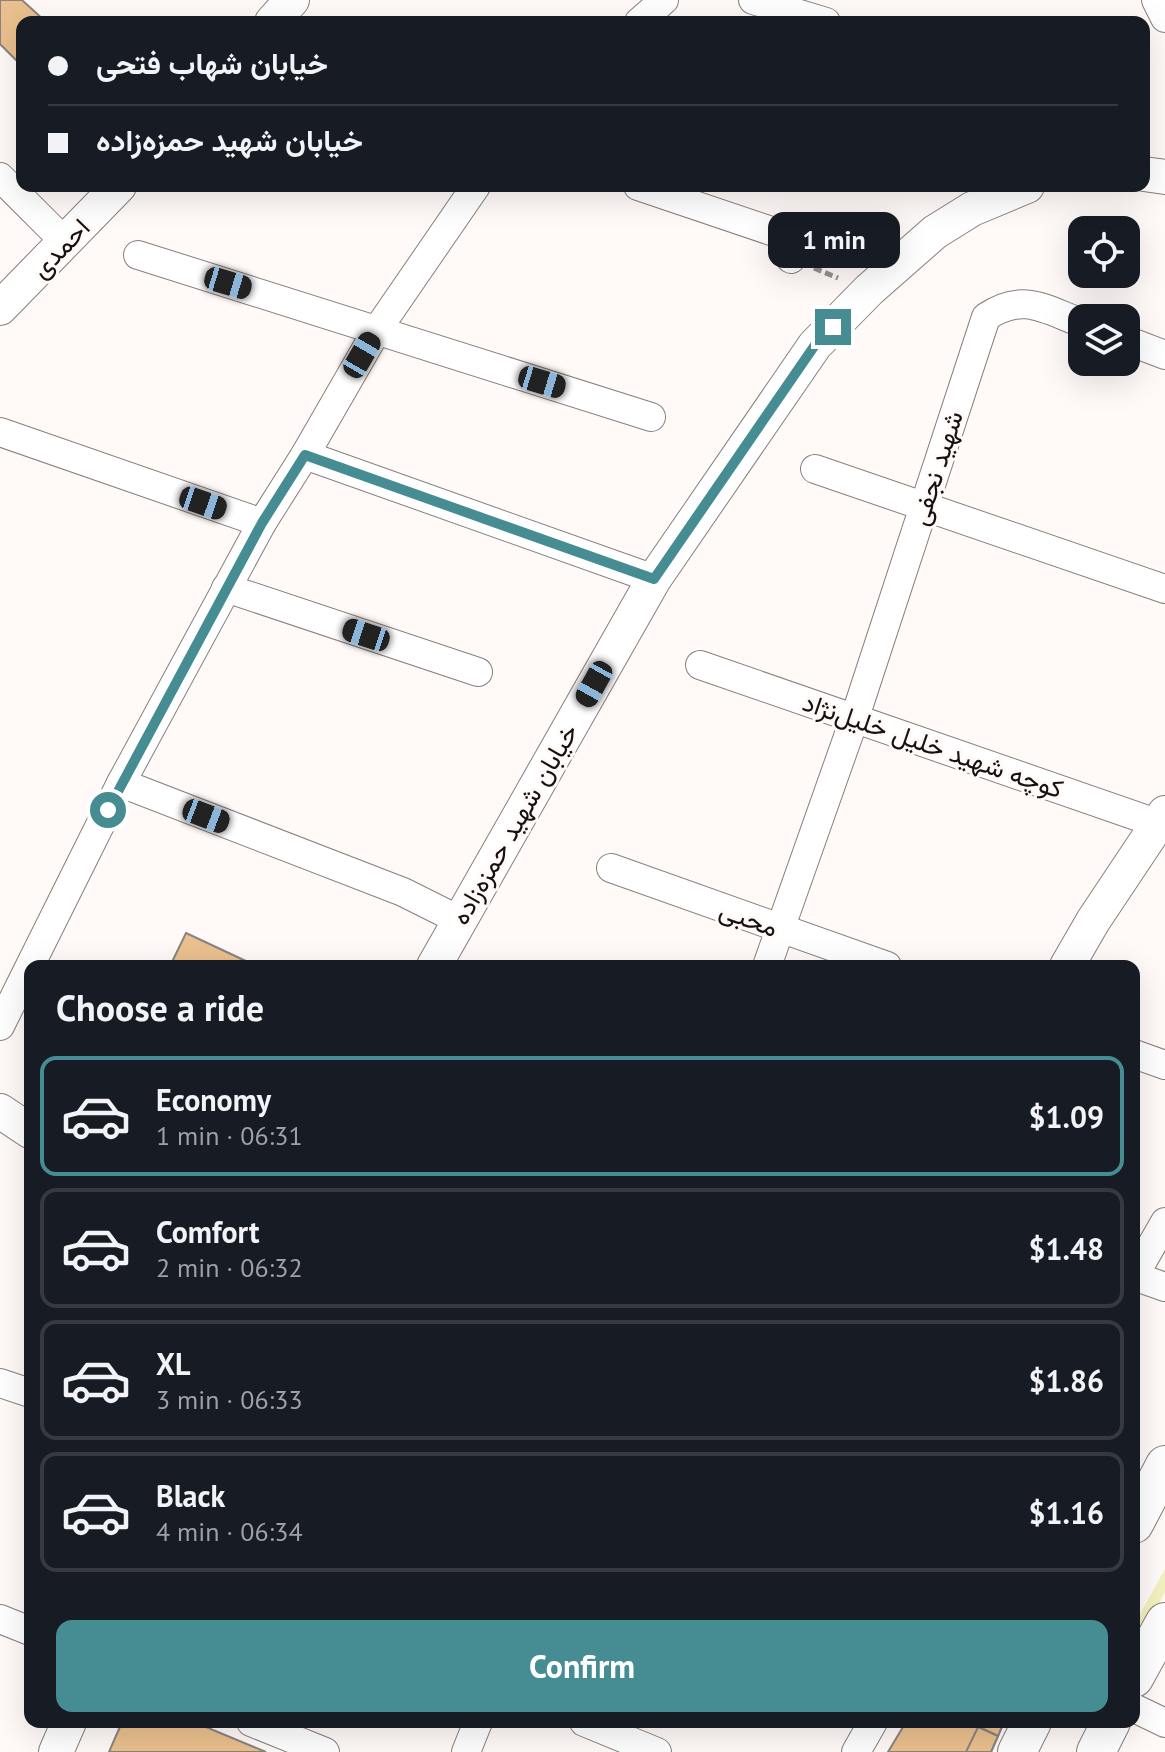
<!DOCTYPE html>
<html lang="en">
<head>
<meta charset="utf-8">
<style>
	body { margin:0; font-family:"PT Sans",Vazirmatn,sans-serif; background:#242831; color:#f1f3f6; height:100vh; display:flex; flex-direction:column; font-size:30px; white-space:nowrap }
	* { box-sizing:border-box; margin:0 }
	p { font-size:26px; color:#9ea1a6 }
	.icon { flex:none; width:44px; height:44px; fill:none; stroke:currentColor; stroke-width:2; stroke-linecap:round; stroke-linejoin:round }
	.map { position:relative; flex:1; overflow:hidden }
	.panel { position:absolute; left:24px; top:960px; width:1116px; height:768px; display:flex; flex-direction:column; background:#171b24; border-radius:16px; box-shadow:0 8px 32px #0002 }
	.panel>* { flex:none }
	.top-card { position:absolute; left:16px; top:16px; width:1134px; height:176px; border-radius:16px; box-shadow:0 8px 32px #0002; display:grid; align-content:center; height:176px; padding:0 32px; background:#171b24 }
	.controls { position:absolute; left:1068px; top:216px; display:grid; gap:16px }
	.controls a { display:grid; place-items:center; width:72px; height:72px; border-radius:16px; background:#171b24; box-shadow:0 8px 32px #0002; font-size:40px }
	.end { position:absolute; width:36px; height:36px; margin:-18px; border:10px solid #458d93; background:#fff; box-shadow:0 0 0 4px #fff }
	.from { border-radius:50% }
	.bubble { position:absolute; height:56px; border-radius:16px; background:#171b24; box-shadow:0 8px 32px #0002; font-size:26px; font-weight:600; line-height:56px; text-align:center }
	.car { position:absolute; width:24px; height:48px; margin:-24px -12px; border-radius:10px; box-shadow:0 0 6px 2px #0007; background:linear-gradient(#222 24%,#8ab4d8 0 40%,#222 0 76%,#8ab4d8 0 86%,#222 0) }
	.top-card b { display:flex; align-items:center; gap:28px; height:76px; font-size:30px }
	.top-card b+b { border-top:2px solid #363941 }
	.top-card i { width:20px; height:20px; background:#f1f3f6 }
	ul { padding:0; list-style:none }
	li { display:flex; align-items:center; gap:24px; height:120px; margin:0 16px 12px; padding:0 16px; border:4px solid #363941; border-radius:16px }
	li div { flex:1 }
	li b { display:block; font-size:30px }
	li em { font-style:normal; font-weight:600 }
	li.on { border-color:#458d93 }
	li>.icon { width:72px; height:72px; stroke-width:1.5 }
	h2 { padding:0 32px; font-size:36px; line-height:96px }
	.button { display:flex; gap:16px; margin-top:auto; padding:16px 32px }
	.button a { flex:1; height:92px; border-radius:16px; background:#458d93; color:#fff; font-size:32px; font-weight:600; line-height:92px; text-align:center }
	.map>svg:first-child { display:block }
	.green { fill:#f3f0bf }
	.building { fill:#eac08e; stroke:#8a847e; stroke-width:2 }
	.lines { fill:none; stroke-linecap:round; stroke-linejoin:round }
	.minor-casing { stroke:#887f7c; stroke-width:30 }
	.tertiary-casing { stroke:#887f7c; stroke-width:36 }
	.secondary-casing { stroke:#887f7c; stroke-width:40 }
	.path { stroke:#969190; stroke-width:5; stroke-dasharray:8 4; stroke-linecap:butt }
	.minor { stroke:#fff; stroke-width:28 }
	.tertiary { stroke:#fff; stroke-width:34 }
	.secondary { stroke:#fff; stroke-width:38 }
	.route { stroke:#458d93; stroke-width:10 }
	.labels { text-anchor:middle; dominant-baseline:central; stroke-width:6; stroke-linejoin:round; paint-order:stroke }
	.street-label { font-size:26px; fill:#141110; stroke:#fff9f7 }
</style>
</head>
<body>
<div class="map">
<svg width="1165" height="1752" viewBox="0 0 1165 1752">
	<rect width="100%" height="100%" fill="#fff9f7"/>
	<polygon class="green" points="1165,1569 1165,1592 1134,1652 1134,1625"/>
	<g class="building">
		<polygon points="0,0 22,0 46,22 22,22 22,66 0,44"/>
		<polygon points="186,933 248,962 245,966 170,966"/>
		<polygon points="122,1722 194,1722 266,1752 109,1752"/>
		<polygon points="906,1722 1004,1722 991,1752 888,1752"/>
		<polygon points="969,1722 1004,1722 998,1736"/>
		<polygon points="978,1727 998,1736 991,1752 966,1752"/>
	</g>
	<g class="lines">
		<defs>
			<g id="minor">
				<polyline points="753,0 826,22"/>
				<polyline points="1156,0 1165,18"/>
				<polyline points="639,22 664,0"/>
				<polyline points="0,177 66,243"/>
				<polyline points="638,186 786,236 791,259"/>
				<polyline points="138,255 651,417"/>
				<polyline points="1126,340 1165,355"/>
				<polyline points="0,432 262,523"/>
				<polyline points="305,455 654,579"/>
				<polyline points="815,469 1165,589"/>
				<polyline points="226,588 478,672"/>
				<polyline points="700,665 1165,826"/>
				<polyline points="121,783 403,892 459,920"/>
				<polyline points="611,868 887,966"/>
				<path d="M 767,966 L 855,717 L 986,317 C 1023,292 1044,309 1082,323"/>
				<polyline points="0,1026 121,783 262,523 305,455 377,330 476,186"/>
				<polyline points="1134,1054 1165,1065"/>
				<polyline points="1134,1276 1165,1222"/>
				<polyline points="1134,1276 1165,1287"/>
				<polyline points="0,1383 30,1393"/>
				<polyline points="0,1619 30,1631"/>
				<polyline points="1134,1708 1165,1723"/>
				<polyline points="251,1722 325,1752"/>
				<polyline points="584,1722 657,1752"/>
				<polyline points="466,1752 478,1722"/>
				<polyline points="856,1752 873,1722"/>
			</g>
			<g id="tertiary">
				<polyline points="272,22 292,0"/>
				<polyline points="1144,174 1165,177"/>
				<polyline points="0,308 119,186"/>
				<polyline points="434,966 654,579 815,345 869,290 935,232 972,209 1027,186"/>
				<polyline points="1067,966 1093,921 1165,813"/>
				<polyline points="0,1111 30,1131"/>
				<polyline points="56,1752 69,1722"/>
			</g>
			<g id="secondary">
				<polyline points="1134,1524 1165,1465"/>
				<polyline points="1134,1678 1165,1622"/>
				<polyline points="1017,1752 1032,1722"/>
				<polyline points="1096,1752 1111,1722"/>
			</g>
		</defs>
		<use href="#minor" class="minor-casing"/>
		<use href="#tertiary" class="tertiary-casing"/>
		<use href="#secondary" class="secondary-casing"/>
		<polyline class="path" points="814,268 838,278"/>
		<use href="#minor" class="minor"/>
		<use href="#tertiary" class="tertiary"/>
		<use href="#secondary" class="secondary"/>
	</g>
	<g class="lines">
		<polyline class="route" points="108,810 262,523 305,455 654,579 815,345 833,327"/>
	</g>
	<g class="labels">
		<g class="street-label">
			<text transform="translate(60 248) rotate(-46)">احمدی</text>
			<text transform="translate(936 468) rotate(-72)">شهید نجفی</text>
			<text transform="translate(933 745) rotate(19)">کوچه شهید خلیل خلیل‌نژاد</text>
			<text transform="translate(514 824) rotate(-60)">خیابان شهید حمزه‌زاده</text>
			<text transform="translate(749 918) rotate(20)">محبی</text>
		</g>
	</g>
</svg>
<div class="controls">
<a><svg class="icon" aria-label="locate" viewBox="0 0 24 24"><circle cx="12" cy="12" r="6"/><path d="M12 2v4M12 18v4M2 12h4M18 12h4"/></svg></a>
<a><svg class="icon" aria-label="layers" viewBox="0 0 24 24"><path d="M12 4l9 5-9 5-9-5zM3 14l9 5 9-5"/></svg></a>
</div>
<i class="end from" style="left:108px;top:810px"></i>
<i class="end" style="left:833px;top:327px"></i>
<div class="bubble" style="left:768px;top:212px;width:132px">1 min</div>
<i class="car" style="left:228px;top:283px;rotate:107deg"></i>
<i class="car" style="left:362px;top:355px;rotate:30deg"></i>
<i class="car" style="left:542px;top:382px;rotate:107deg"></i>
<i class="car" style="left:203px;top:503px;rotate:109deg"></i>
<i class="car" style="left:366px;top:635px;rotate:288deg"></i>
<i class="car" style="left:594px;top:684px;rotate:209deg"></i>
<i class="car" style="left:206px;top:816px;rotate:111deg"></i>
<div class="top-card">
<b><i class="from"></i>خیابان شهاب فتحی</b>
<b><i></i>خیابان شهید حمزه‌زاده</b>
</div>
<section class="panel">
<h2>Choose a ride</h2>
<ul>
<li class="on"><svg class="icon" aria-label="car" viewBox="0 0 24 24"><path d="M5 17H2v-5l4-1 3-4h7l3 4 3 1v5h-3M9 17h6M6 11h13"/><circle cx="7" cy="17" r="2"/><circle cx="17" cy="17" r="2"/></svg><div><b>Economy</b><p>1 min · 06:31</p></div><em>$1.09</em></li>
<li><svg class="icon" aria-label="car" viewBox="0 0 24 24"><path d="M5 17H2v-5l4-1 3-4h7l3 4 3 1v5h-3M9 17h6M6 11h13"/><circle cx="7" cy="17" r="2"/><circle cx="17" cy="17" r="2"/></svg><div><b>Comfort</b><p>2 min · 06:32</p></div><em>$1.48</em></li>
<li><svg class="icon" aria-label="car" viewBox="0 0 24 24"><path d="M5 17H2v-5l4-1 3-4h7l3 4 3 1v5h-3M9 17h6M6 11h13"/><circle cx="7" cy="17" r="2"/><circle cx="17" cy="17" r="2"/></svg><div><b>XL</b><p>3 min · 06:33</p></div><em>$1.86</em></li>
<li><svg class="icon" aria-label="car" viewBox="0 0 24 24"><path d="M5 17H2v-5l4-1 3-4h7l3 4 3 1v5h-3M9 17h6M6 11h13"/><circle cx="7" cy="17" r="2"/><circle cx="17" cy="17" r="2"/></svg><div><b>Black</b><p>4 min · 06:34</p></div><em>$1.16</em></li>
</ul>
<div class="button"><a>Confirm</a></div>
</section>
</div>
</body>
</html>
